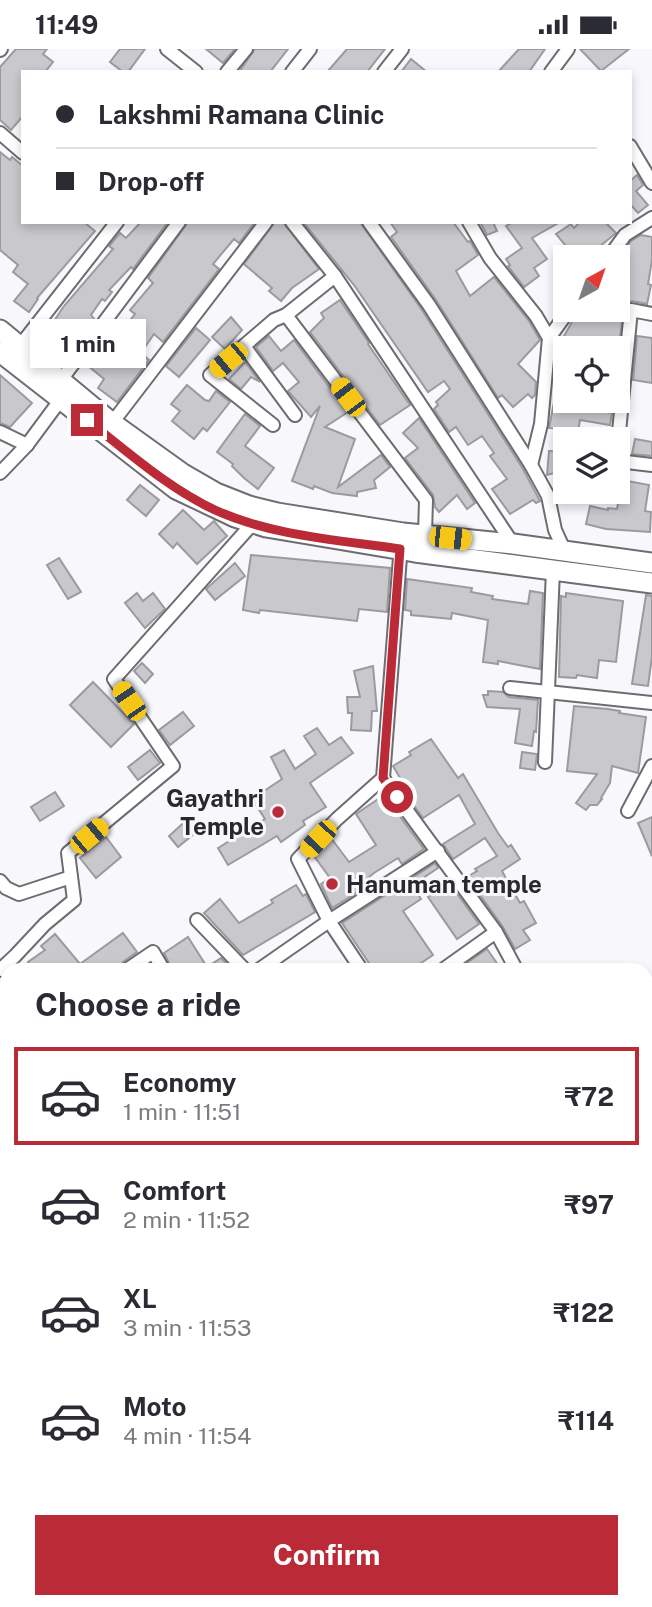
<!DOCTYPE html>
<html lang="en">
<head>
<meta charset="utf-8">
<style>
	body { margin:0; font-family:"Public Sans",sans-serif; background:#f2f2f3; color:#2b2b33; height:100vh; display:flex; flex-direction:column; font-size:26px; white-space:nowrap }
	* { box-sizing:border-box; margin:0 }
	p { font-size:23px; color:#7c7c81 }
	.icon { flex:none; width:38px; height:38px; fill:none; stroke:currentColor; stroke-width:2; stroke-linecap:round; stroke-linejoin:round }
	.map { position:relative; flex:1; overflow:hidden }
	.details { position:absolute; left:0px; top:914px; width:653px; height:646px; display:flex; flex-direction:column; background:#fff; border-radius:21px 21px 0 0; box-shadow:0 4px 10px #0003 }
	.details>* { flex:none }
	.guide { position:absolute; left:21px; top:21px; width:611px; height:154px; border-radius:0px; box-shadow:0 4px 10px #0003; display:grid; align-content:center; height:154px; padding:0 35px; background:#fff }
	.needle { width:46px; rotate:40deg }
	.controls { position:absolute; left:553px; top:196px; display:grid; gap:14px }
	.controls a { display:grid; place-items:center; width:77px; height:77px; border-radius:0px; background:#fff; box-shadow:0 4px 10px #0003; font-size:35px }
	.end { position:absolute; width:32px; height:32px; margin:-16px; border:9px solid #bb2b37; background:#fff; box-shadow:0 0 0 4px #fff }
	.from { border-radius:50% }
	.bubble { position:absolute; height:49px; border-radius:0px; background:#fff; box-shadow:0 4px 10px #0003; font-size:23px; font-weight:700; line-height:49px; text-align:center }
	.car { position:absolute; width:21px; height:42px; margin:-21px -10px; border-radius:9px; box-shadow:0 0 5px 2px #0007; background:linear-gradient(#f5c518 24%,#345 0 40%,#f5c518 0 76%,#345 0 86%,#f5c518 0) }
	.guide b { display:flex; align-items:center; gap:24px; height:66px; font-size:26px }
	.guide b+b { border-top:2px solid #e1e1e2 }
	.guide i { width:18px; height:18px; background:#2b2b33 }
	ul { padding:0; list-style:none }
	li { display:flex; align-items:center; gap:21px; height:98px; margin:0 14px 10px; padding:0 21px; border:4px solid transparent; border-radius:0px }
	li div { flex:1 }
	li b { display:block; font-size:26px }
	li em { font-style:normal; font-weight:700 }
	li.on { border-color:#bb2b37 }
	li>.icon { width:63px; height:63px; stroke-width:1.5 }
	h2 { padding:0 35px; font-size:32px; line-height:84px }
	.action { display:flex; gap:14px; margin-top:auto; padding:14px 35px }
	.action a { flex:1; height:80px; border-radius:0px; background:#bb2b37; color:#fff; font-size:28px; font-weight:700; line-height:80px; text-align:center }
	.status { display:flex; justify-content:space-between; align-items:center; height:49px; padding:0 35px; background:#fff; direction:ltr }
	.status svg { height:19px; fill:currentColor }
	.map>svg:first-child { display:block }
	.building { fill:#c8c8cd; stroke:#9a9a9f; stroke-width:2 }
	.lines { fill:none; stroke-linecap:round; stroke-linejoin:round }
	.minor-casing { stroke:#6c6c71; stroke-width:16 }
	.primary-casing { stroke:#6c6c71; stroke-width:23 }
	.minor { stroke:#fff; stroke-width:12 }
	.primary { stroke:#fff; stroke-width:19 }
	.route { stroke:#bb2b37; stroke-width:9 }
	.poi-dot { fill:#bb2b37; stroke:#f7f7fc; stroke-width:2.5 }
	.labels { text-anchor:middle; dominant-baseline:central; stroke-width:6; stroke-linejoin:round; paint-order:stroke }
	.poi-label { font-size:24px; font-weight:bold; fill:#29292b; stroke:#f7f7fc; text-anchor:end }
</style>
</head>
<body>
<div class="status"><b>11:49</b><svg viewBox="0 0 49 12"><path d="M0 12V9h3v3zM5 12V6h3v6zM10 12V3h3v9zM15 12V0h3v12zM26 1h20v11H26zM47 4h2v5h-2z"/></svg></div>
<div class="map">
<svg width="652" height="1558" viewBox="0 0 652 1558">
	<rect width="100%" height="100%" fill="#f7f7fc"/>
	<g class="building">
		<polygon points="16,0 47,0 43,5 53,13 45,23 23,23 23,67 11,81 0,71 0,18"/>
		<polygon points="120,0 145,0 128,23 123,23 110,13"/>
		<polygon points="206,0 235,0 223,14"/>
		<polygon points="255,0 288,0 270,23 239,23"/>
		<polygon points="347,0 385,0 367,23 327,23"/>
		<polygon points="519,0 545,0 529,23 498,23"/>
		<polygon points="580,0 629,0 601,22"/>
		<polygon points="411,10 427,23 401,23"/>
		<polygon points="0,103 10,111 12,108 23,117 23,173 84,173 95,182 37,249 38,250 29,263 14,252 28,235 13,223 18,216 0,201"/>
		<polygon points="637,126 643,136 636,142 648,156 638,164 630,155 630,132"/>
		<polygon points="141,173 168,173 133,220 131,218 109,241 112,243 105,252 102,250 91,266 95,271 91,276 81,287 73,278 64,289 50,278 64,257 113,200 109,197 120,184 126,189"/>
		<polygon points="188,173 255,173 239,194 234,190 213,215 219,220 163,293 154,285 141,304 149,311 117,353 98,339 104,330 87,316 109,287 116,289 135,265 130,261 153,234 148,229"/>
		<polygon points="275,173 283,173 319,220 292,239 281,252 269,242 272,239 244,215"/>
		<polygon points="303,173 360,173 422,261 523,420 540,452 536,454 533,451 510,465 492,440 507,430 490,407 494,404 482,387 468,396 456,378 449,383 434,360 438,356 436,353 450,340 444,332 428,343 354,236"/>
		<polygon points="390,173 453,173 468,193 470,192 478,206 456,222 470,247 494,228 529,272 540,291 518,315 536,333 535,346 532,349 528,345 513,358 502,346 498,349 436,251 391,188 397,183"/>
		<polygon points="480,173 493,173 497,182 487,186"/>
		<polygon points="513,173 560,173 532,189 547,210 534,219 539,227 524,238 508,217 510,216 506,210 522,199 506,177"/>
		<polygon points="580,173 605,173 616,184 587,208 575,208 556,185 571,175 574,179"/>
		<polygon points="641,186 652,188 652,211 648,235 651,236 647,255 632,252 624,256 618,306 618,299 558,297 559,291 564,287 576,266 592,269 589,265 618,269 618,211 631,192"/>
		<polygon points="340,251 369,294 368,295 410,356 380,376 310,283 324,269 321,264"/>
		<polygon points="231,268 242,281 225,300 212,288"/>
		<polygon points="196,279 210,291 179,328 166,317"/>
		<polygon points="269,287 281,302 294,291 348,363 325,378 355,390 338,438 381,406 390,418 374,431 376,439 357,443 357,447 332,444 314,437 313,440 292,432 320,357 311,368 288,342 299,333 283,314 273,322 256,298"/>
		<polygon points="637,287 652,289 652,334 633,331"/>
		<polygon points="245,313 260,333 251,328 241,340 229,330"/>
		<polygon points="0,326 32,354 10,378 0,374"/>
		<polygon points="559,328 565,328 565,352 582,352 581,358 612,364 610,376 580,371 578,383 549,379"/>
		<polygon points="187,336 205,351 209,352 216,342 230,353 207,382 203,379 194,390 172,372 180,362 171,355"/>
		<polygon points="245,365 260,377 245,397 274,419 258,440 244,429 232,417 233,415 217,403"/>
		<polygon points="419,369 475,454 467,460 457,446 439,463 435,458 433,446 405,409 418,399 403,384"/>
		<polygon points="635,390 652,393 652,407 632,405"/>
		<polygon points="549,402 565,403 565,421 547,426"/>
		<polygon points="622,431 649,436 645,462 651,463 650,483 606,480 586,475 590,457 608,461 608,459 617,460"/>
		<polygon points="140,436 159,451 146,467 127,451"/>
		<polygon points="183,461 204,481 214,472 227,487 197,515 177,494 173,499 159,485"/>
		<polygon points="251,506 390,519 387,563 359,560 357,572 260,561 259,564 243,561"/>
		<polygon points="59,509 81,543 68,550 47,516"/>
		<polygon points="235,514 245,527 215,551 206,540"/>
		<polygon points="407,530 472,539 471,543 493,547 492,550 528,555 530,542 543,544 540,620 498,612 498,615 483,613 488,571 452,564 451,570 411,566 411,562 405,561"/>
		<polygon points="137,544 143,552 153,544 165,560 145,579 125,554"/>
		<polygon points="566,544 623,552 616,613 599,611 597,629 577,626 576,629 559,628 561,547 566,548"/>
		<polygon points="646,546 652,547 652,608 648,637 632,635"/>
		<polygon points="142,614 153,625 145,634 134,622"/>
		<polygon points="373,617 377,662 372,662 371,682 351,681 352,664 348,664 347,648 360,648 354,622"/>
		<polygon points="93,633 134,675 111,698 70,656"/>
		<polygon points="488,642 503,643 509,648 538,651 536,683 534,682 532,697 515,694 520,660 487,658 483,646 488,646"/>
		<polygon points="574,657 608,660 620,662 619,664 646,668 638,724 612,717 610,734 601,749 602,750 597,756 590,756 586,761 576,754 597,725 567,722"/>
		<polygon points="183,663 194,677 170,696 159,681"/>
		<polygon points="317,679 329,696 341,688 353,704 310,734 326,758 303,772 305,776 281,793 277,787 228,816 218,799 265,770 252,750 282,730 271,708 284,701 295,720 316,705 304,687"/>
		<polygon points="431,690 458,729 463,725 498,784 508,798 511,796 520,810 502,822 520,854 524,852 536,874 523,881 530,891 515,900 503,878 467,828 477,822 475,820 497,807 485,789 453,810 443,795 475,775 459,746 423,769 399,736 403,734 393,717 411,706 409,703"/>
		<polygon points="150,701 160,714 138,731 128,718"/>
		<polygon points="522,703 537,705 535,721 520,719"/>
		<polygon points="55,743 64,757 40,772 31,758"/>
		<polygon points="384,746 424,800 402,815 398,809 374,824 358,837 361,841 332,859 321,835 330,829 314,807 331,789 349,813 376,796 356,765"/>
		<polygon points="190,768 200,780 178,798 169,787"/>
		<polygon points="652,768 652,807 638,774"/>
		<polygon points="106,788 121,808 96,829 80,809"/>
		<polygon points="435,814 438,819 414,835 411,830"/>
		<polygon points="409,831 421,850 403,862 433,906 412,920 394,920 390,915 381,920 373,920 342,874"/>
		<polygon points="450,835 479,875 457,890 428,848"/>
		<polygon points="296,836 303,847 306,845 315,863 243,906 204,864 220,850 239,874 273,854 271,851"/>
		<polygon points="123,884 137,903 123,913 119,920 33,920 28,913 45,901 41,897 55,885 80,915"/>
		<polygon points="188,888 207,918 221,909 232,920 172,920 164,904"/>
		<polygon points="487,900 501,920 458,920"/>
	</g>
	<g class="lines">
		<defs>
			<g id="minor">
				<polyline points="167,0 196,23"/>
				<polyline points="0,1 1,0"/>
				<polyline points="227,23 246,0"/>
				<polyline points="292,23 310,0"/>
				<polyline points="384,23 402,0"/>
				<polyline points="551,23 568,0"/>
				<polyline points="0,84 23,104"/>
				<polyline points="630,97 652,134"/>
				<polyline points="292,173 335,227 513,495"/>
				<polyline points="369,173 429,256 531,416 548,447 555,481 565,503"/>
				<polyline points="469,173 490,209 536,267 549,289 541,375 531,416"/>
				<polyline points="609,208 625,186 652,169"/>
				<polyline points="335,227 286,266 426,451 425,486"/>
				<polyline points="549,289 569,261"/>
				<polyline points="20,297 117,173"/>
				<polyline points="244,297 295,366"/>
				<polyline points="58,335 179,173"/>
				<polyline points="112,374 266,173"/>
				<polyline points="273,376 210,326 274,271 286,266"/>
				<polyline points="0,383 27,396"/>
				<polyline points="618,393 631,261 652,265"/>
				<polyline points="618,412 652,416"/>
				<polyline points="0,424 27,396 64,346"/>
				<polyline points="510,639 652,654"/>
				<polyline points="545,713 553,521"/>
				<polyline points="383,729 496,883 444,920"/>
				<polyline points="628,762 652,717"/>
				<polyline points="0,832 6,839 19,845 71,828"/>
				<polyline points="197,871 244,920"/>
				<polyline points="496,883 516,920"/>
				<polyline points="128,920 153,903 163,920"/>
				<polyline points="260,920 329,872 438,802"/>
				<polyline points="361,920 329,872 298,810 337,770 383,729 401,495"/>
				<polyline points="0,921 15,907 45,875 74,851 68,804 173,717 114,630 253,474"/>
				<polyline points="0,1001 7,1008"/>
				<polyline points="646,1106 652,1119"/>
				<polyline points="0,1115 7,1124"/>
				<polyline points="0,1144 7,1139"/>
				<polyline points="646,1156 652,1153"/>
				<polyline points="0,1248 7,1256"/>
				<polyline points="646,1249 652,1245"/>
				<polyline points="646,1363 652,1378"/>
				<polyline points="0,1365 7,1360"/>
				<polyline points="0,1454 5,1460 7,1459"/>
				<polyline points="646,1488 652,1483"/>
				<polyline points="73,1552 77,1558"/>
				<polyline points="118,1552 122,1558"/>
				<polyline points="360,1552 365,1558"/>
				<polyline points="496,1552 501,1558"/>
				<polyline points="595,1552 599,1558"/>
				<polyline points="0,1556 7,1549"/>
				<polyline points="204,1558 213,1552"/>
				<polyline points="563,1558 570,1552"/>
			</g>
			<g id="primary">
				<polyline points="0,281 112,374 183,425 216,444 249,457 277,464 403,484 513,495 652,514"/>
				<polyline points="0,303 176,440 235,468 266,478 415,503 652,534"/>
			</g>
		</defs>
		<use href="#minor" class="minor-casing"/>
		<use href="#primary" class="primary-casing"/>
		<use href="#minor" class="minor"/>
		<use href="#primary" class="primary"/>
	</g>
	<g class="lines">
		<path class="route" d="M 87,371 C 128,403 168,439 215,461 C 272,487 339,491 400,500 L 383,729 L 397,748"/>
	</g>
	<g class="poi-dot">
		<circle cx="278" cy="763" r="7"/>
		<circle cx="332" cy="835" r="7"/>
	</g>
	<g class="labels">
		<g class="poi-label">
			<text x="264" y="749">Gayathri<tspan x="264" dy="28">Temple</tspan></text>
			<text x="346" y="835" text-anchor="start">Hanuman temple</text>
		</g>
	</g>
</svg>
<div class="controls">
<a><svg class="needle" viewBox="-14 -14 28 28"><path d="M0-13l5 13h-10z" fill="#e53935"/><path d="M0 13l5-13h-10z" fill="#7c7c81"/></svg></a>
<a><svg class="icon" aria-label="locate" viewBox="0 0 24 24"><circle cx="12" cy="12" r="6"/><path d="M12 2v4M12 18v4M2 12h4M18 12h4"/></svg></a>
<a><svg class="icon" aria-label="layers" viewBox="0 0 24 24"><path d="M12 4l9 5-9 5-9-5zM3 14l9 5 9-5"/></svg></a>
</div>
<i class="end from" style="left:397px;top:748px"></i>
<i class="end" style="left:87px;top:371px"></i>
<div class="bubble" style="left:30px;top:270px;width:116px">1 min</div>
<i class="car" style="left:228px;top:311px;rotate:230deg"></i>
<i class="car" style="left:348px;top:348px;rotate:323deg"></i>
<i class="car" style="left:450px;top:489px;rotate:96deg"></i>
<i class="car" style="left:129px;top:652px;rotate:326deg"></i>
<i class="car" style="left:89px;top:787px;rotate:50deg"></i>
<i class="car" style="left:318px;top:790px;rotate:223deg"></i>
<div class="guide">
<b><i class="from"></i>Lakshmi Ramana Clinic</b>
<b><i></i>Drop-off</b>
</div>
<section class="details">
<h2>Choose a ride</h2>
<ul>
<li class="on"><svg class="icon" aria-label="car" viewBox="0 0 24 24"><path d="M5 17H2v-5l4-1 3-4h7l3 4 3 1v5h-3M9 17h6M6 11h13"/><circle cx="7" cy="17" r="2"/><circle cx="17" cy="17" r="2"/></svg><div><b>Economy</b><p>1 min · 11:51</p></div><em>₹72</em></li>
<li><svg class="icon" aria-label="car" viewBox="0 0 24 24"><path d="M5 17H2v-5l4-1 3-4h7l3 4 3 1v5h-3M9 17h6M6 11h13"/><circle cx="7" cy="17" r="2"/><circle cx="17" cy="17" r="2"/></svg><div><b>Comfort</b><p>2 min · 11:52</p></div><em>₹97</em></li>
<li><svg class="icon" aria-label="car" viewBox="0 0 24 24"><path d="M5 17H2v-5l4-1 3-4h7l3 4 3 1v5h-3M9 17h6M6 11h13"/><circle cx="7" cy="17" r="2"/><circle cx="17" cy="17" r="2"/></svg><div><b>XL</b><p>3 min · 11:53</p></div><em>₹122</em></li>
<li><svg class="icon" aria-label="car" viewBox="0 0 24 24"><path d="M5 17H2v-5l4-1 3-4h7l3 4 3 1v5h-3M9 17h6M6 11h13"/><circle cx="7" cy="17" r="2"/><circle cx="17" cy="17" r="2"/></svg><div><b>Moto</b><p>4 min · 11:54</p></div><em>₹114</em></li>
</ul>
<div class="action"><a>Confirm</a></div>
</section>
</div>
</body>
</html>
